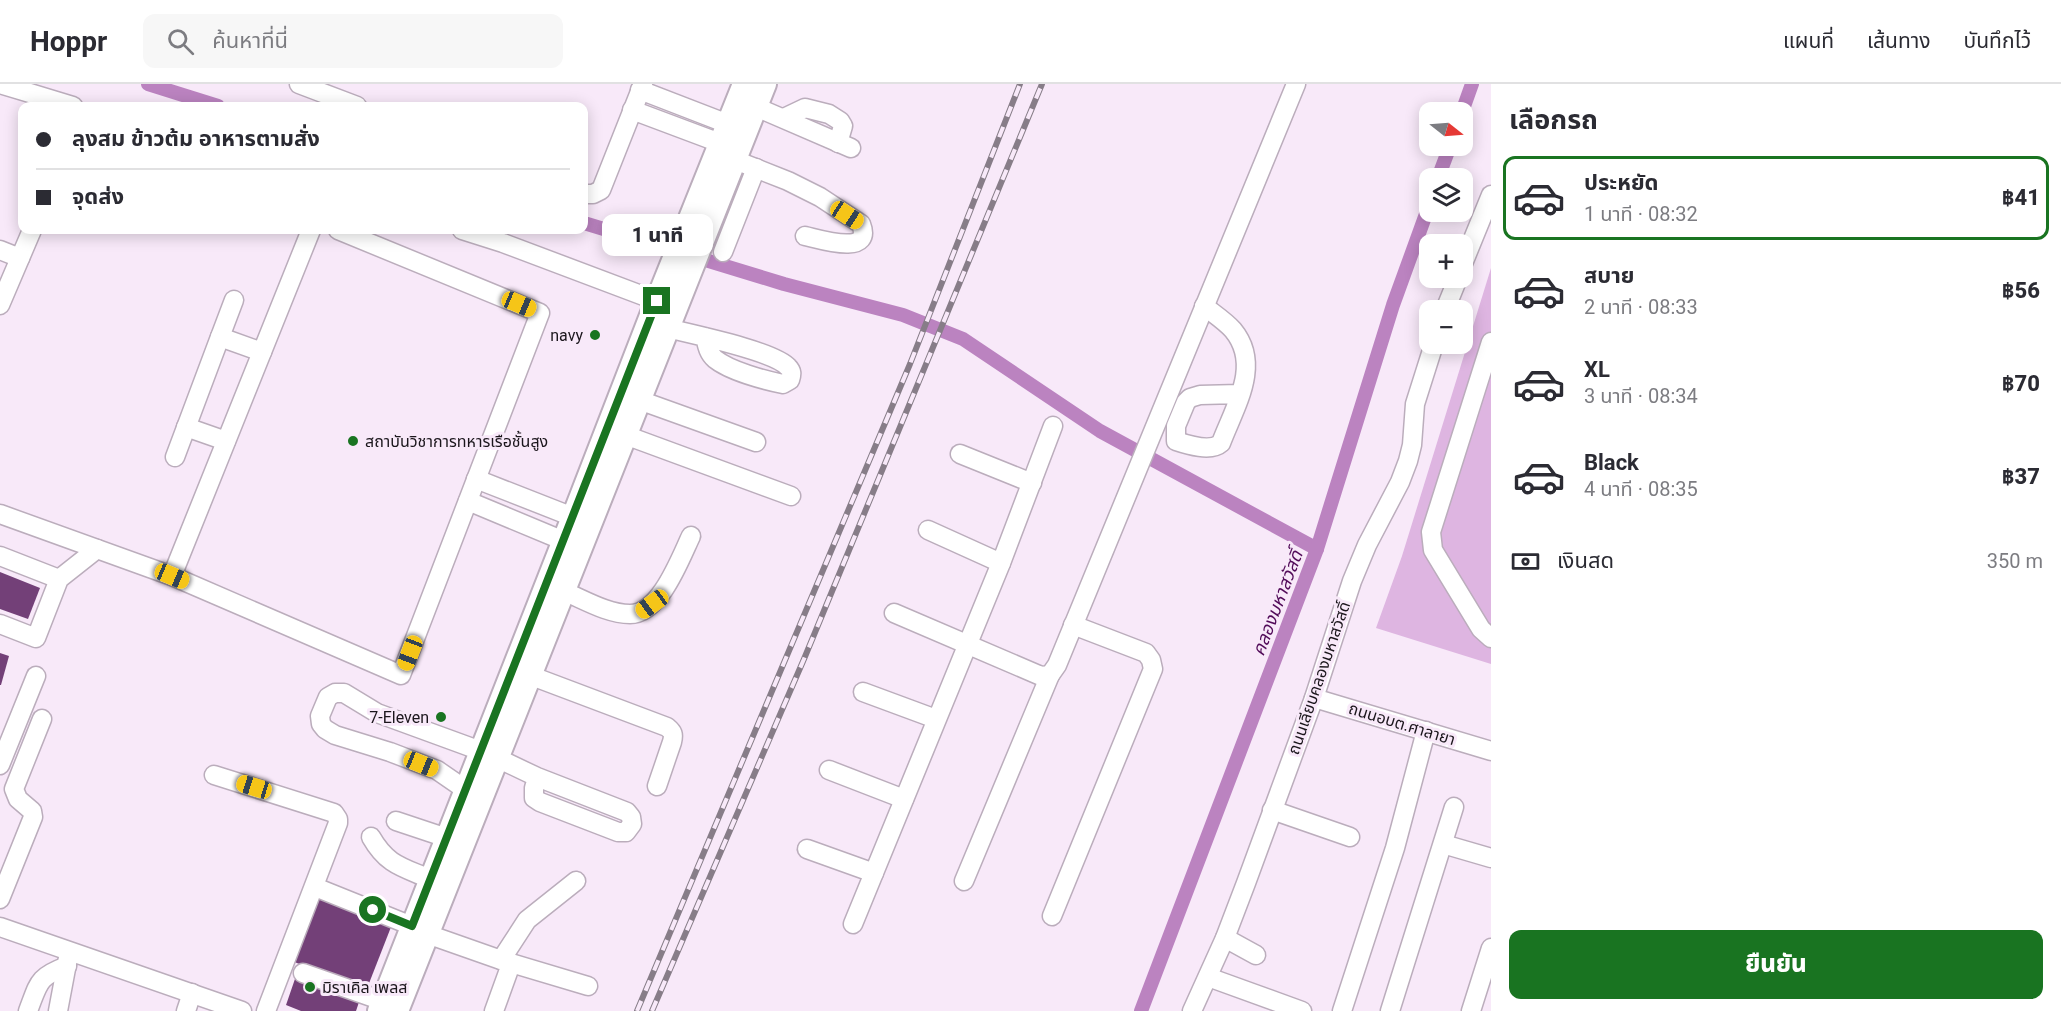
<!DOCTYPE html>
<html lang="th">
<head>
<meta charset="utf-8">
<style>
	body { margin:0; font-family:Roboto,"Noto Sans Thai",sans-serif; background:#f7f7f7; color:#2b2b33; height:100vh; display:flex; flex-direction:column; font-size:22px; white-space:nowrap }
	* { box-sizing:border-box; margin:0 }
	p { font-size:20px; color:#7c7c81 }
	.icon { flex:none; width:33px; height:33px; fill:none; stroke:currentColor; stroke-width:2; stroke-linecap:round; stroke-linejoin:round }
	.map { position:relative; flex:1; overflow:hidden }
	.side { display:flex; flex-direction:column; background:#fff; width:570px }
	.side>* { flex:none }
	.top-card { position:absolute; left:18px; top:18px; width:570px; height:132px; border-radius:12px; box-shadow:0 3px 15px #0003; display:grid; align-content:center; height:132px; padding:0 18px; background:#fff }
	.needle { width:39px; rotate:107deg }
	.buttons { position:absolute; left:1419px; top:18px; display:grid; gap:12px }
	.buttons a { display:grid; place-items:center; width:54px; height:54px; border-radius:12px; background:#fff; box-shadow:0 3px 15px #0003; font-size:30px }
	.end { position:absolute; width:27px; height:27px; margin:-14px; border:8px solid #197421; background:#fff; box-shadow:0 0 0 3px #fff }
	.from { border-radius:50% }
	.bubble { position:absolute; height:42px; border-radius:12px; background:#fff; box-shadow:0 3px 15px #0003; font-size:20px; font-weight:800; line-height:42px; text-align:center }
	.car { position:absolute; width:18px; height:36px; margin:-18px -9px; border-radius:8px; box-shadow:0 0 4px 2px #0007; background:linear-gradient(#f5c518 24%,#345 0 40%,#f5c518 0 76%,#345 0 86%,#f5c518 0) }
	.top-card b { display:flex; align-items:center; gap:21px; height:57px; font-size:22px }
	.top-card b+b { border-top:2px solid #e1e1e2 }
	.top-card i { width:15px; height:15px; background:#2b2b33 }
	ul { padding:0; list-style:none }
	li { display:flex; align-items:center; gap:18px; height:84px; margin:0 12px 9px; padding:0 6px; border:3px solid transparent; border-radius:12px }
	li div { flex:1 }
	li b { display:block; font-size:22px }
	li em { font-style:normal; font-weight:800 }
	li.active { border-color:#197421 }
	li>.icon { width:54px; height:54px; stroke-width:1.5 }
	h2 { padding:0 18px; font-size:27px; line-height:72px }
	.pay { display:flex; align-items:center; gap:15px; height:66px; padding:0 18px; font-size:22px }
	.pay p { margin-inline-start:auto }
	.action { display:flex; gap:12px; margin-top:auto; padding:12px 18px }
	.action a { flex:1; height:69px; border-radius:12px; background:#197421; color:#fff; font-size:24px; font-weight:800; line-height:69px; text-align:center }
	header { display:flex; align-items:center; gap:36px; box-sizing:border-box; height:84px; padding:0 30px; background:#fff; border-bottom:2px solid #e1e1e2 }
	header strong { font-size:28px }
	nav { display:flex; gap:33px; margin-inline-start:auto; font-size:21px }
	.search { width:420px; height:54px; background:#f7f7f7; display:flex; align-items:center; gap:15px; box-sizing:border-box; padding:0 21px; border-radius:12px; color:#7c7c81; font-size:22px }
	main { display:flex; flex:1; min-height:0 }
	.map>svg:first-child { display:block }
	.green { fill:#deb5e1 }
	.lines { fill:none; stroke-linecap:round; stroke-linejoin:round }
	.canal { stroke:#bb83c0; stroke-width:14 }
	.building { fill:#734078 }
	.minor-casing { stroke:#bbadbc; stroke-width:21 }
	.major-casing { stroke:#bbadbc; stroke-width:26 }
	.minor { stroke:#fff; stroke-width:18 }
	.major { stroke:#fff; stroke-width:22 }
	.rail-casing { stroke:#877d88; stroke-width:6 }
	.rail { stroke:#f8e9f9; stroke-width:4; stroke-dasharray:11; stroke-linecap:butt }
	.route { stroke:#197421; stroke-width:8 }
	.poi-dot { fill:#197421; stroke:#f8e9f9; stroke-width:2 }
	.labels { text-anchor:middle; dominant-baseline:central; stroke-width:6; stroke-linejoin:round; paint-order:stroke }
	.poi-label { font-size:16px; fill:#1b161c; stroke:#f8e9f9; text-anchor:end }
	.street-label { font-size:16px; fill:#1b161c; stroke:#f8e9f9 }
	.water-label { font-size:18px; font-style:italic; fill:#520b59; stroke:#f8e9f9 }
</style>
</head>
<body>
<header>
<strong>Hoppr</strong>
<div class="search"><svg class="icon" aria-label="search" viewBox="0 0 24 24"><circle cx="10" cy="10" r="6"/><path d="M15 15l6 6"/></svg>ค้นหาที่นี่</div>
<nav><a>แผนที่</a><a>เส้นทาง</a><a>บันทึกไว้</a></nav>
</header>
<main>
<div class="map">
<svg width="1491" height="927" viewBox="0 0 1491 927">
	<rect width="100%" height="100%" fill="#f8e9f9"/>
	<polygon class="green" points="1491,184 1491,580 1376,544 1402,472"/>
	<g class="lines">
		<g class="canal">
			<polyline points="148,0 218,22"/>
			<polyline points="1462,28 1472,0"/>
			<polyline points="1438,94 1450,62"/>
			<polyline points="584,139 784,200 903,231 963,255 1100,347 1317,465"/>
			<polyline points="1141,927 1317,465 1393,221 1430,119"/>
		</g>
	</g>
	<g class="building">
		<polygon points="0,488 40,504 28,535 0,525"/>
		<polygon points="0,569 9,572 1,601 0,601"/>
		<polygon points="317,813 391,843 366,907 292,877"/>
		<polygon points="296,892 360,915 356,927 301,927 286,921"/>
	</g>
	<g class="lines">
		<defs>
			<g id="minor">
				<polyline points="0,0 73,22"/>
				<polyline points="299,0 357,22"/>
				<polyline points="640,6 728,40"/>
				<polyline points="756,23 851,64"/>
				<polyline points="632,26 720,59"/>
				<polyline points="784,34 805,24 829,30 840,37 843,42 838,59"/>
				<path d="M 735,76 L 788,97 L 820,113 L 861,140 C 874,173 819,155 805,152"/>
				<polyline points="584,110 593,110 601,106 643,0"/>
				<polyline points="462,146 503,159 657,217"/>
				<polyline points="0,166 20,174"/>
				<polyline points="723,168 756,84"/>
				<polyline points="1462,182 1491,111"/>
				<polyline points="0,221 32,146"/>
				<path d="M 1204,222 C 1214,230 1225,237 1233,246 C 1262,281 1235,322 1221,359 C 1211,368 1188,361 1176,357 L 1176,342 L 1186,318 L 1190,314 L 1200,311 L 1239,310"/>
				<polyline points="1445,226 1458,194"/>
				<path d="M 667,244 C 691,250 774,267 788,283 C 792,287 792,290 790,296 L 783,300 C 764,296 730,287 715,275 C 708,269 707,261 705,253"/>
				<polyline points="220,253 234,216"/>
				<polyline points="1491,258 1431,448 1433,466 1481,545 1491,554"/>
				<polyline points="639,316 756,358"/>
				<polyline points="186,343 226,357"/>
				<polyline points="625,351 791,412"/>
				<polyline points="960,370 1032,399"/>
				<polyline points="175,373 220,253 262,268"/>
				<polyline points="476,395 573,433"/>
				<polyline points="468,417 564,457"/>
				<polyline points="0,430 172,492 401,591 540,229 338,146"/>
				<polyline points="928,446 1001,479"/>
				<polyline points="0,472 59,495"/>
				<polyline points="172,492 311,146"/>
				<path d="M 563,507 C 583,515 607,530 630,530 C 660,530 680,475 691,452"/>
				<polyline points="894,529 1041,592 1050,591 1057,581 1296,0"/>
				<polyline points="0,540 36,554 59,495 97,465"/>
				<path d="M 529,591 L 667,643 C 673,648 674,650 672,658 L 657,702"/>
				<polyline points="863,608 936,635"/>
				<polyline points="1314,614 1491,667"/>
				<polyline points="497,674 537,693 627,728 631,733 632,740 626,748 618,748 540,718 534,714 534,704 537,693"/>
				<polyline points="0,681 36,592"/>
				<polyline points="829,686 904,715"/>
				<polyline points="214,691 334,729 338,735 338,739 266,927"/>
				<polyline points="466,706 437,686 390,668 335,651 325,645 321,640 320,632 328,613 335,609 344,609 377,629 481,667"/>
				<polyline points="1272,726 1350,753"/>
				<polyline points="396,737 447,754"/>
				<path d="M 371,753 C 387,781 402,783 430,795"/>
				<polyline points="1443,760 1491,774"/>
				<polyline points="807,765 874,789"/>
				<polyline points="964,797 1050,591"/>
				<polyline points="315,803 412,842"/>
				<polyline points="0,815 33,733 32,727 18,715 14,705 42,635"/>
				<polyline points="1052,832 1153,585 1151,576 1146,569 1073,541"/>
				<polyline points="853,840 1001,479 1053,342"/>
				<polyline points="0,843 242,927"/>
				<polyline points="427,850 501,876 588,902"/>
				<polyline points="1225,854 1256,871"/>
				<polyline points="501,876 527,836 576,797"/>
				<polyline points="303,889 383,917"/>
				<polyline points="1208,893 1302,927"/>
				<path d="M 28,927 C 39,899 37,893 67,882"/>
				<polyline points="58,927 68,874"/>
				<polyline points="186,927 192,909"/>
				<polyline points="494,927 511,880"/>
				<polyline points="1192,927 1225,854 1246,799 1314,614 1352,497 1367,461 1400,398 1408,377 1412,361 1415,320 1434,260"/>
				<polyline points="1342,927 1395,764 1426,647"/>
				<polyline points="1390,927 1454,723"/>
				<polyline points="1471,927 1491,864"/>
			</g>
			<g id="major">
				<polyline points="379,927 573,433 652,229 744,0"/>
				<polyline points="397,927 765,0"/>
			</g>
		</defs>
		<use href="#minor" class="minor-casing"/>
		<use href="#major" class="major-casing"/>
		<use href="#minor" class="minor"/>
		<use href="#major" class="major"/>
		<defs>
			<g id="rail">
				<polyline points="637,927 910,280 1020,0"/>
				<polyline points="652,927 804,575 1042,0"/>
			</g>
		</defs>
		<use href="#rail" class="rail-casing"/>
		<use href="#rail" class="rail"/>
	</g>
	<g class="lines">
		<polyline class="route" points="373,826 412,842 657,217"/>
	</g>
	<g class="poi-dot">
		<circle cx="595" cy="251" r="6"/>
		<circle cx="353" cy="357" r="6"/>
		<circle cx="441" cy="633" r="6"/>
		<circle cx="310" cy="903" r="6"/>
	</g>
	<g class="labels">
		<g class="poi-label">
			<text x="583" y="251">navy</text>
			<text x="365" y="357" text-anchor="start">สถาบันวิชาการทหารเรือชั้นสูง</text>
			<text x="429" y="633">7-Eleven</text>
			<text x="322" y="903" text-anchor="start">มิราเคิล เพลส</text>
		</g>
		<g class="street-label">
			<text transform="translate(1319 594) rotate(-71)">ถนนเลียบคลองมหาสวัสดิ์</text>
			<text transform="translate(1402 640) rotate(17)">ถนนอบต.ศาลายา</text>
		</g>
		<g class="water-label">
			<text transform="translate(1277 519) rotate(-69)">คลองมหาสวัสดิ์</text>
		</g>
	</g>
</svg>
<div class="buttons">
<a><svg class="needle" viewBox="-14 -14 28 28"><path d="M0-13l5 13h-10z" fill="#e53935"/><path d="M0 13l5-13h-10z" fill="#7c7c81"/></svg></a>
<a><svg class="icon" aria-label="layers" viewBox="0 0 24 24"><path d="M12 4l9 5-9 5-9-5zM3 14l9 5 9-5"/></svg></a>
<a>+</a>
<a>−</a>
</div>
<i class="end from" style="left:373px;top:826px"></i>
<i class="end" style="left:657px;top:217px"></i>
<div class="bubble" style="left:602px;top:130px;width:111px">1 นาที</div>
<i class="car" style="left:847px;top:131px;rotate:123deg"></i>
<i class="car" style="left:519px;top:220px;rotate:113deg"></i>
<i class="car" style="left:172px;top:492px;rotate:113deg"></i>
<i class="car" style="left:652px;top:520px;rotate:234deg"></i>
<i class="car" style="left:410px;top:569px;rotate:201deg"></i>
<i class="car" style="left:421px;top:680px;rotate:112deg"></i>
<i class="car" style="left:254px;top:703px;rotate:287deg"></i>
<div class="top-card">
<b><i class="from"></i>ลุงสม ข้าวต้ม อาหารตามสั่ง</b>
<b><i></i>จุดส่ง</b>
</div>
</div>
<section class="side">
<h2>เลือกรถ</h2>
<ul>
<li class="active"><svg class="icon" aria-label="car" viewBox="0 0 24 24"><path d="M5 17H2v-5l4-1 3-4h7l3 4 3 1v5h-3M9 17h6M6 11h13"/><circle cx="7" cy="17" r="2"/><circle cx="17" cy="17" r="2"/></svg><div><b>ประหยัด</b><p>1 นาที · 08:32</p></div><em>฿41</em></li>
<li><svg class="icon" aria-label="car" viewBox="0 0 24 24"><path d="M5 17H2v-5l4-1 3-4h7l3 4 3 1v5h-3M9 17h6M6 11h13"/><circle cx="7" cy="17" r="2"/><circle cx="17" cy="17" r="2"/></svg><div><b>สบาย</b><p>2 นาที · 08:33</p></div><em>฿56</em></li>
<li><svg class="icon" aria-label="car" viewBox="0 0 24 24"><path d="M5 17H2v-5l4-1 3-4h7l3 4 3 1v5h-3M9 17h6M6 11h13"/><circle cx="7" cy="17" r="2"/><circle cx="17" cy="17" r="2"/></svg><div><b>XL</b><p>3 นาที · 08:34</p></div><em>฿70</em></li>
<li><svg class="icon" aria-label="car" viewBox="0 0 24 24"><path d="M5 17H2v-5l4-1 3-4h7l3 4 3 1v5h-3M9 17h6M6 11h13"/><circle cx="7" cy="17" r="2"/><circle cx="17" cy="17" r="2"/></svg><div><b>Black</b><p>4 นาที · 08:35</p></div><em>฿37</em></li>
</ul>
<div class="pay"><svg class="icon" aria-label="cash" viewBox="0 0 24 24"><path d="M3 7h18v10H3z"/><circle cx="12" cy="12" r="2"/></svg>เงินสด<p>350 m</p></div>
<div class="action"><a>ยืนยัน</a></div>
</section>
</main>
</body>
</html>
